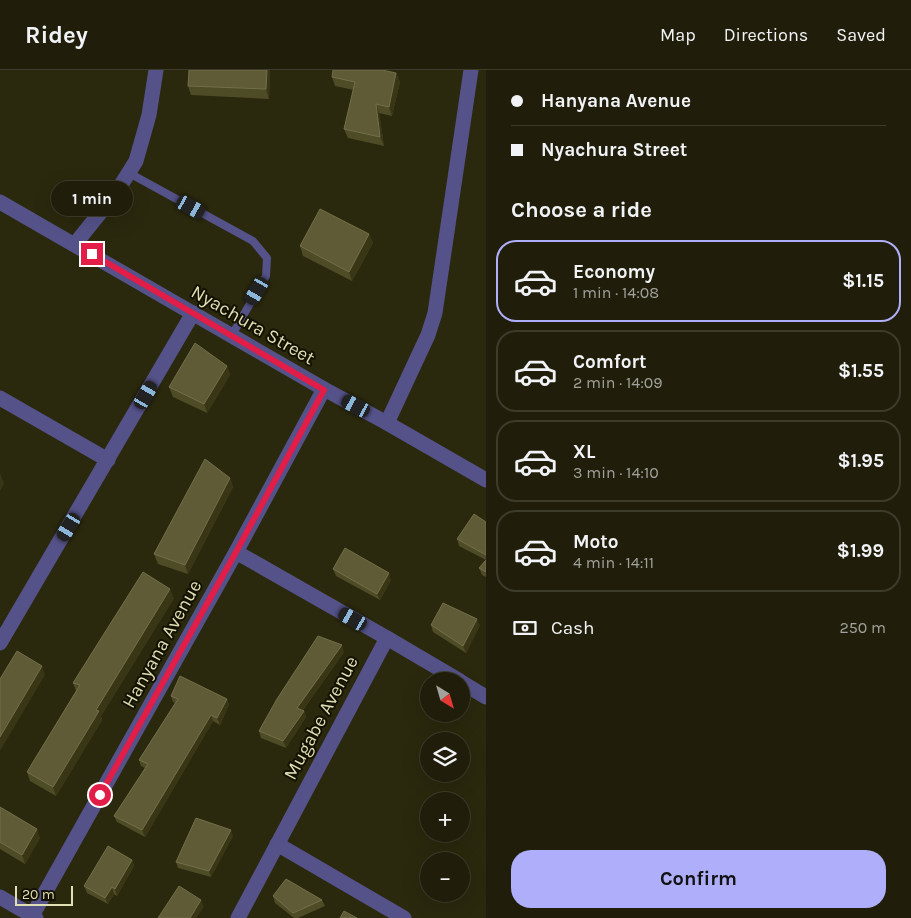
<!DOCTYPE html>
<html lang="en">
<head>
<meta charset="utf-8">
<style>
	body { margin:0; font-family:Karla,sans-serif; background:#282713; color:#f1f3f6; height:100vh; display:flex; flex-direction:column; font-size:19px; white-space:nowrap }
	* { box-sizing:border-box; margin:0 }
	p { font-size:16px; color:#a2a29c }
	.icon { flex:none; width:28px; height:28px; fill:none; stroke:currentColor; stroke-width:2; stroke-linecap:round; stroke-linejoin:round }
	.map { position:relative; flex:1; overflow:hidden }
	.side { display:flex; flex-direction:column; background:#201e0a; width:425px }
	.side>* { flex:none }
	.guide { display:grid; align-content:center; height:110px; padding:0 25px; background:#201e0a }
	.needle { width:32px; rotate:143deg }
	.controls { position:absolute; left:420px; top:602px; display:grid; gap:10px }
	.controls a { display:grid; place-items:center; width:50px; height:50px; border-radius:50%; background:#201e0a; box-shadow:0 5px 20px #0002,0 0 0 1px #3d3c2b; font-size:25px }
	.scale { position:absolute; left:15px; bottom:12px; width:58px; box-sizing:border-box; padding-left:5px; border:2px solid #e0deb4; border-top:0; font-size:14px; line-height:18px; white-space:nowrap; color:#e0deb4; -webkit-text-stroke:4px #131100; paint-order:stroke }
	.end { position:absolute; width:22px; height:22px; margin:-11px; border:6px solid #e11d48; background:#fff; box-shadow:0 0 0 2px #fff }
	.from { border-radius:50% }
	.bubble { position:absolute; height:35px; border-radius:18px; background:#201e0a; box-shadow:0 5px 20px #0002,0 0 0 1px #3d3c2b; font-size:16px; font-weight:700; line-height:35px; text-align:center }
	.car { position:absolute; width:15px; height:30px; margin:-15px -8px; border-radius:6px; box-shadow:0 0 4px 1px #0007; background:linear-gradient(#222 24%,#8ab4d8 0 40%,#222 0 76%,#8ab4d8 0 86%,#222 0) }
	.guide b { display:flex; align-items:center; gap:18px; height:48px; font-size:19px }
	.guide b+b { border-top:1px solid #3d3c2b }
	.guide i { width:12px; height:12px; background:#f1f3f6 }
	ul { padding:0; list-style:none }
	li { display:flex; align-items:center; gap:15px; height:82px; margin:0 10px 8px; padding:0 15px; border:2px solid #3d3c2b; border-radius:20px }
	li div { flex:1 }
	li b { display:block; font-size:19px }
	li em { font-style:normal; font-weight:700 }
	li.selected { border-color:#afaefa }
	li>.icon { width:45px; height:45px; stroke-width:1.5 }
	h2 { padding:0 25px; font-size:22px; line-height:60px }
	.pay { display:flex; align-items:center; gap:12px; height:55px; padding:0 25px; font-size:19px }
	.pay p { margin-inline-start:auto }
	.cta { display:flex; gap:10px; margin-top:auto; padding:10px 25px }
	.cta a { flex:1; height:58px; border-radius:20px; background:#afaefa; color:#111; font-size:20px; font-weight:700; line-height:58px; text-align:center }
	header { display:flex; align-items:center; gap:30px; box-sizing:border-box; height:70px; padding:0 25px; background:#201e0a; border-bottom:1px solid #3d3c2b }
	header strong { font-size:24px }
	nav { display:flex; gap:28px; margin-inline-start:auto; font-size:18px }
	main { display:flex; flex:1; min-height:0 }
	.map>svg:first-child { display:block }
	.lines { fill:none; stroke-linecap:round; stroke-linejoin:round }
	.lane { stroke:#555289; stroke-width:8 }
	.street { stroke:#555289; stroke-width:15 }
	.wall { fill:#4e4b27 }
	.shaded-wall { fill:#393616 }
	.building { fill:#5e5b36; stroke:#726f4a }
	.route { stroke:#e11d48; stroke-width:6 }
	.labels { text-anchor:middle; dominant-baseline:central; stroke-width:4; stroke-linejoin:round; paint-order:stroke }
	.street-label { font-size:19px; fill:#e0deb4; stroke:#131100 }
</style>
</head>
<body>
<header>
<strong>Ridey</strong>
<nav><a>Map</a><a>Directions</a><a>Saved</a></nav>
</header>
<main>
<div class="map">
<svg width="486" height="848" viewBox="0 0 486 848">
	<rect width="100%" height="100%" fill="#2a280d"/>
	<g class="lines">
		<polyline class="lane" points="129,103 253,171 267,188 266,206 232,265"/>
		<g class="street">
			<polyline points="0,132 324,319 387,353 486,410"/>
			<polyline points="75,174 116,123 136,91 149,45 156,0"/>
			<polyline points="0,328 108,390"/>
			<polyline points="387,353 428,265 435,243 471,0"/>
			<polyline points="236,482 387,568 238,848"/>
			<polyline points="387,568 460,611"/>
			<polyline points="0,573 193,243"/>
			<polyline points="461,612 486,627"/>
			<polyline points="277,774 404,848"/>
			<polyline points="0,827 36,848"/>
			<polyline points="32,846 236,482 324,319"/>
		</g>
	</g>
	<g class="wall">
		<polygon points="270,0 269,29 191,25 188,16"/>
		<polygon points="396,3 400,12 392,46 379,43 384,76 348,68 344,59 354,20 335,16 332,7"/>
		<polygon points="369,164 373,173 352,211 303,186 300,176"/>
		<polygon points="227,296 230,305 207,343 173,327 169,317"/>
		<polygon points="230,408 233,417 188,504 158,494 154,484"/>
		<polygon points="486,452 486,490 459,476 457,469"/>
		<polygon points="486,490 486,507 482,505 479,498"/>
		<polygon points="333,499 391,510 380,530 336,506"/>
		<polygon points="174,528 101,646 102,650 56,726 30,711 27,702 76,621 73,613"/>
		<polygon points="431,555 480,555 466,583 433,562"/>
		<polygon points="344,582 303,640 304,641 306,647 286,678 261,668 259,661"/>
		<polygon points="171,626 227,629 229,635 220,655 213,651 145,767 117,752 114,746 145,698 141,696 139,690 175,633 173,632"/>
		<polygon points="0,737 40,768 25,794 0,779"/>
		<polygon points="233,766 211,807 178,798 176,792"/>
		<polygon points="132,790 134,796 117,826 114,824 108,834 87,823 84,816"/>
		<polygon points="273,826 322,830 325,836 298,848 294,848 275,833"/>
	</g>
	<g class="shaded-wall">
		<polygon points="267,0 270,0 269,29 266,19"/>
		<polygon points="396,3 400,12 392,46 389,37"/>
		<polygon points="376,34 379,43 384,76 380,67"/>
		<polygon points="369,164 373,173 352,211 349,202"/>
		<polygon points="227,296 230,305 207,343 204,334"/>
		<polygon points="0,403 4,414 0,421"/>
		<polygon points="230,408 233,417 188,504 185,495"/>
		<polygon points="389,503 391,510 380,530 377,524"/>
		<polygon points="170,519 174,528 101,646 102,650 56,726 53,717 96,640"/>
		<polygon points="477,549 480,555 466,583 463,576"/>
		<polygon points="342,575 344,582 300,644 297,638"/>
		<polygon points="42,596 45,605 0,681 0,667"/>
		<polygon points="227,629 229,635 220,655 217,648"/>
		<polygon points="304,641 306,647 286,678 283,671"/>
		<polygon points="211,645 213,651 145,767 142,760"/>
		<polygon points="37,759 40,768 25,794 22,785"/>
		<polygon points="231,760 233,766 211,807 209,801"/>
		<polygon points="132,790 134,796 117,826 115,819"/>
		<polygon points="112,817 114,824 108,834 105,828"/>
		<polygon points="201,830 204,837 196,848 190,848"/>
	</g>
	<g class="building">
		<polygon points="189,0 267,0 266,19 188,16"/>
		<polygon points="333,0 382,0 396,3 389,37 376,34 380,67 344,59 355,12 332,7"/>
		<polygon points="320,139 369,164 349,202 300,176"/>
		<polygon points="195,273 227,296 204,334 169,317"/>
		<polygon points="205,389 230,408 185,495 154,484"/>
		<polygon points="474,444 486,452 486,485 457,469"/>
		<polygon points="345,478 389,503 377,524 333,499"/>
		<polygon points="486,490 486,502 479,498"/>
		<polygon points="143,502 170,519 96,640 99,641 53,717 27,702 80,615 73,613"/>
		<polygon points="443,533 477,549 463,576 431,555"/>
		<polygon points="318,566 342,575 297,638 304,641 283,671 259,661 277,629"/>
		<polygon points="17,581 42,596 0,667 0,609"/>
		<polygon points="180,606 227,629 217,648 211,645 142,760 114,746 148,694 139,690 178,629 171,626"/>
		<polygon points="0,737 37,759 22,785 0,772"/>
		<polygon points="196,748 231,760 209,801 176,792"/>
		<polygon points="108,776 132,790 115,819 112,817 105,828 84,816"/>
		<polygon points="286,809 322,830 293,843 273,826"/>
		<polygon points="179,816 201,830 190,848 158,848"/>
		<polygon points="344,841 357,848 340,848"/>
	</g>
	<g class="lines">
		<polyline class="route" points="92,184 324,320 236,482 100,725"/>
	</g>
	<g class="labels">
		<g class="street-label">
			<text transform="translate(253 255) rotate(30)">Nyachura Street</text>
			<text transform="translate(162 574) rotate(-61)">Hanyana Avenue</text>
			<text transform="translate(321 648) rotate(-62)">Mugabe Avenue</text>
		</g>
	</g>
</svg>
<div class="controls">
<a><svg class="needle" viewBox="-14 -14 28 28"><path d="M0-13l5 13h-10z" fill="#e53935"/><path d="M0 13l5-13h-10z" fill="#a2a29c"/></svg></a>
<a><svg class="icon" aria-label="layers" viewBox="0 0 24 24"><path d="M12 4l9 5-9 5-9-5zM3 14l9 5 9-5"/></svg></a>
<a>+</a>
<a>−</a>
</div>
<div class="scale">20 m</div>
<i class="end from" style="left:100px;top:725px"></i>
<i class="end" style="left:92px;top:184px"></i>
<div class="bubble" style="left:51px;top:111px;width:82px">1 min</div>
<i class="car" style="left:191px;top:137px;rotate:119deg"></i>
<i class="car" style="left:257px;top:221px;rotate:210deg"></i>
<i class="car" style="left:146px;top:325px;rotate:30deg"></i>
<i class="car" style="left:356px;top:336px;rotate:298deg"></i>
<i class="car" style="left:69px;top:457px;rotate:211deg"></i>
<i class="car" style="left:353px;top:549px;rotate:300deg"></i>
</div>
<section class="side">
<div class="guide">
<b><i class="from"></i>Hanyana Avenue</b>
<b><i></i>Nyachura Street</b>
</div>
<h2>Choose a ride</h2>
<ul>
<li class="selected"><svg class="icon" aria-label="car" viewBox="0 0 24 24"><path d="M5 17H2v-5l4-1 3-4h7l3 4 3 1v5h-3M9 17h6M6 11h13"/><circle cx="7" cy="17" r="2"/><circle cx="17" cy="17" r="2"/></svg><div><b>Economy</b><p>1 min · 14:08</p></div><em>$1.15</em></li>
<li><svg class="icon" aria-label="car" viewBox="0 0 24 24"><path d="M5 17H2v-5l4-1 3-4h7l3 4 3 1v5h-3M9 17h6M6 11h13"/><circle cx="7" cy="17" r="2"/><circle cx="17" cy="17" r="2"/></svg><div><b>Comfort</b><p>2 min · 14:09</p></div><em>$1.55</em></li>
<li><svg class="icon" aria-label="car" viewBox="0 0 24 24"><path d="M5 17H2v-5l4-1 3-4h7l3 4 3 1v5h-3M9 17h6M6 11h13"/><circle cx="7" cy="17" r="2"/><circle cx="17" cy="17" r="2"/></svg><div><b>XL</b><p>3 min · 14:10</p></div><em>$1.95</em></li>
<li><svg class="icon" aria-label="car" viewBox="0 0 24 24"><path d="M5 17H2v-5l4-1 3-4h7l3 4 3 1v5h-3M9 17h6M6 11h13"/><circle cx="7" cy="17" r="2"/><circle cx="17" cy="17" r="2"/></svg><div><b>Moto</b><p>4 min · 14:11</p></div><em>$1.99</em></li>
</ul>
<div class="pay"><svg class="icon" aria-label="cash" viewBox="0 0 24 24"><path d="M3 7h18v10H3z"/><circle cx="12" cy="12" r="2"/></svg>Cash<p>250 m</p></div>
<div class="cta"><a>Confirm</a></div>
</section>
</main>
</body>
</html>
